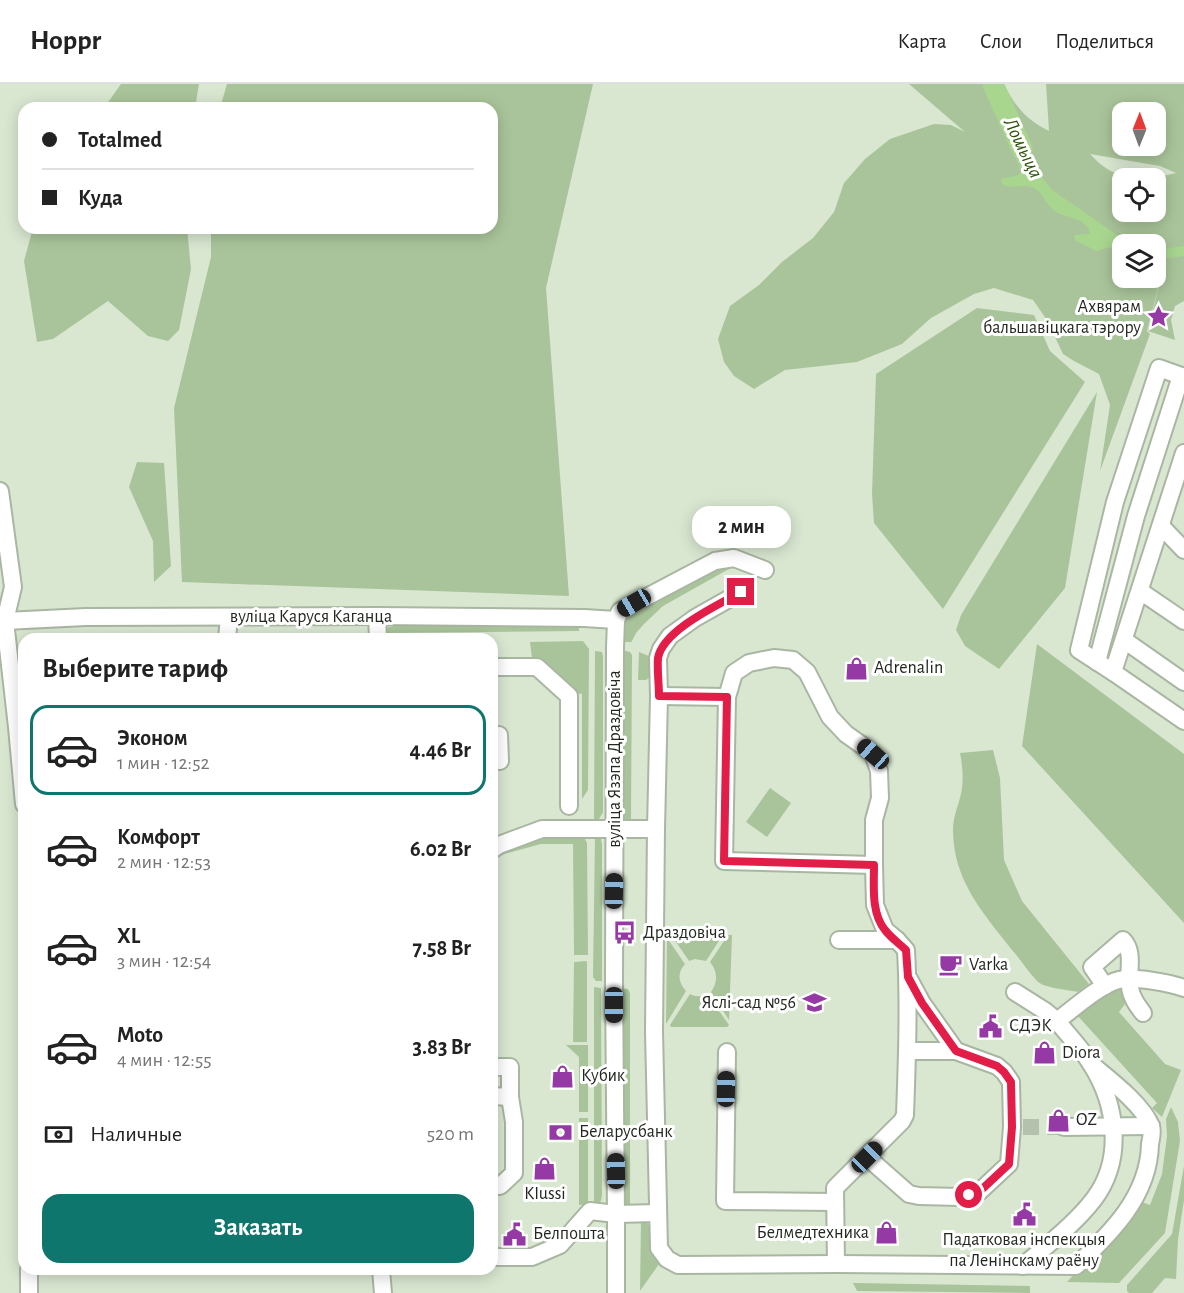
<!DOCTYPE html>
<html lang="ru">
<head>
<meta charset="utf-8">
<style>
	body { margin:0; font-family:"Alegreya Sans",sans-serif; background:#f2f2f2; color:#222; height:100vh; display:flex; flex-direction:column; font-size:22px; white-space:nowrap }
	* { box-sizing:border-box; margin:0 }
	p { font-size:20px; color:#767676 }
	.icon { flex:none; width:33px; height:33px; fill:none; stroke:currentColor; stroke-width:2; stroke-linecap:round; stroke-linejoin:round }
	.map { position:relative; flex:1; overflow:hidden }
	.panel { position:absolute; left:18px; top:549px; width:480px; height:642px; display:flex; flex-direction:column; background:#fff; border-radius:18px; box-shadow:0 3px 15px #0003 }
	.panel>* { flex:none }
	.guide { position:absolute; left:18px; top:18px; width:480px; height:132px; border-radius:18px; box-shadow:0 3px 15px #0003; display:grid; align-content:center; height:132px; padding:0 24px; background:#fff }
	.needle { width:39px; rotate:1deg }
	.tools { position:absolute; left:1112px; top:18px; display:grid; gap:12px }
	.tools a { display:grid; place-items:center; width:54px; height:54px; border-radius:12px; background:#fff; box-shadow:0 3px 15px #0003; font-size:30px }
	.end { position:absolute; width:27px; height:27px; margin:-14px; border:8px solid #e11d48; background:#fff; box-shadow:0 0 0 3px #fff }
	.from { border-radius:50% }
	.bubble { position:absolute; height:42px; border-radius:18px; background:#fff; box-shadow:0 3px 15px #0003; font-size:20px; font-weight:700; line-height:42px; text-align:center }
	.car { position:absolute; width:18px; height:36px; margin:-18px -9px; border-radius:8px; box-shadow:0 0 4px 2px #0007; background:linear-gradient(#222 24%,#8ab4d8 0 40%,#222 0 76%,#8ab4d8 0 86%,#222 0) }
	.guide b { display:flex; align-items:center; gap:21px; height:57px; font-size:22px }
	.guide b+b { border-top:2px solid #e0e0e0 }
	.guide i { width:15px; height:15px; background:#222 }
	ul { padding:0; list-style:none }
	li { display:flex; align-items:center; gap:18px; height:90px; margin:0 12px 9px; padding:0 12px; border:3px solid transparent; border-radius:18px }
	li div { flex:1 }
	li b { display:block; font-size:22px }
	li em { font-style:normal; font-weight:700 }
	li.current { border-color:#0f766e }
	li>.icon { width:54px; height:54px; stroke-width:1.5 }
	h2 { padding:0 24px; font-size:27px; line-height:72px }
	.pay { display:flex; align-items:center; gap:15px; height:66px; padding:0 24px; font-size:22px }
	.pay p { margin-inline-start:auto }
	.cta { display:flex; gap:12px; margin-top:auto; padding:12px 24px }
	.cta a { flex:1; height:69px; border-radius:18px; background:#0f766e; color:#fff; font-size:24px; font-weight:700; line-height:69px; text-align:center }
	header { display:flex; align-items:center; gap:36px; box-sizing:border-box; height:84px; padding:0 30px; background:#fff; border-bottom:2px solid #e0e0e0 }
	header strong { font-size:28px }
	nav { display:flex; gap:33px; margin-inline-start:auto; font-size:21px }
	.map>svg:first-child { display:block }
	.green { fill:#a9c49a; fill-rule:evenodd }
	.water { fill:#a9d68f }
	.lines { fill:none; stroke-linecap:round; stroke-linejoin:round }
	.river { stroke:#a9d68f; stroke-width:21 }
	.minor-tunnel { stroke:#b4c1ad; stroke-width:16; stroke-dasharray:16 8; stroke-linecap:butt }
	.minor-casing { stroke:#a9b6a2; stroke-width:20 }
	.minor { stroke:#fff; stroke-width:16 }
	.route { stroke:#e11d48; stroke-width:8 }
	.labels { text-anchor:middle; dominant-baseline:central; stroke-width:6; stroke-linejoin:round; paint-order:stroke }
	.poi-label { font-size:18px; fill:#22271f; stroke:#fff; text-anchor:start }
	.street-label { font-size:18px; fill:#22271f; stroke:#fff }
	.water-label { font-size:20px; font-style:italic; fill:#2e550b; stroke:#fff }
</style>
</head>
<body>
<header>
<strong>Hoppr</strong>
<nav><a>Карта</a><a>Слои</a><a>Поделиться</a></nav>
</header>
<div class="map">
<svg width="1184" height="1209" viewBox="0 0 1184 1209">
	<rect width="100%" height="100%" fill="#d9e7d1"/>
	<g class="green">
		<polygon points="121,0 199,0 195,24 104,24"/>
		<polygon points="227,0 593,0 546,204 569,512 182,498 174,324 211,173 211,144 492,144 492,24 220,24"/>
		<path d="M 909,0 L 1004,0 C 1014,21 1027,37 1049,47 L 1046,0 L 1184,0 L 1184,217 L 1175,222 L 1171,236 L 1175,256 L 1148,247 L 1162,189 L 1147,247 L 1150,250 L 1100,387 L 1110,321 L 1099,290 L 1074,277 L 1063,270 L 1047,236 L 1033,216 L 994,204 L 974,210 L 931,234 L 902,260 L 857,278 L 785,286 L 754,305 L 734,292 L 724,278 L 718,255 L 730,222 L 759,201 L 782,178 L 813,154 L 834,128 L 844,99 L 852,90 L 865,75 L 890,55 L 934,40 L 951,41 L 965,48 ZM 1122,28 L 1155,28 L 1155,62 L 1122,62 ZM 1090,70 L 1160,82 L 1176,89 L 1155,94 L 1155,128 L 1122,128 L 1122,94 L 1130,94 C 1113,90 1102,83 1090,70 ZM 1122,160 L 1155,160 L 1155,194 L 1122,194 Z"/>
		<polygon points="33,144 187,144 191,185 179,246 168,257 148,252 108,217 53,255 37,258 24,177"/>
		<polygon points="977,224 1034,231 1050,267 1085,298 943,525 874,439 872,410 876,290"/>
		<polygon points="1097,308 1065,504 999,585 965,562 956,546 961,531"/>
		<polygon points="137,378 164,379 171,482 154,498 153,457 129,403"/>
		<polygon points="727,479 736,481 663,522 644,540 636,549 632,557 631,558 623,558 623,539 629,533"/>
		<polygon points="579,540 579,547 385,549 388,543 394,542"/>
		<polygon points="583,557 589,565 588,706 582,715 582,610 575,609 532,574 530,558"/>
		<polygon points="1037,560 1184,670 1184,839 1022,662"/>
		<polygon points="595,567 602,568 603,573 603,728 599,735 594,735"/>
		<polygon points="626,567 630,568 632,571 631,738 624,736 622,734 622,568"/>
		<polygon points="639,568 651,573 651,575 650,593 646,596 638,596"/>
		<path d="M 993,666 L 1000,694 L 1004,776 L 1022,817 L 1089,900 L 1078,908 C 1069,906 1045,904 1038,898 C 1029,889 1021,876 1012,866 C 983,829 953,796 953,746 C 953,734 957,725 960,714 C 964,699 963,684 960,669 Z"/>
		<polygon points="770,704 791,719 767,753 746,738"/>
		<polygon points="595,751 601,755 602,761 602,897 596,897 593,893"/>
		<polygon points="580,752 584,753 587,759 588,871 574,871 573,760 541,760 497,772 497,769 536,754"/>
		<polygon points="672,847 722,847 724,849 706,877 695,875 689,877 670,849"/>
		<path d="M 728,851 L 732,851 L 729,936 L 711,908 C 718,898 718,888 710,878 Z"/>
		<path d="M 667,854 L 685,880 C 677,889 678,898 686,907 L 666,940 Z"/>
		<polygon points="586,877 587,878 587,958 573,958 574,878"/>
		<polygon points="594,903 601,904 602,1111 601,1117 598,1120 594,1121"/>
		<polygon points="620,904 628,905 630,909 630,1122 623,1121"/>
		<polygon points="1118,905 1124,907 1125,920 1119,928 1165,980 1181,986 1162,1033 1152,1024 1157,1019 1076,930 1101,913"/>
		<path d="M 690,910 C 696,913 701,913 707,910 L 729,941 L 727,943 L 671,943 L 670,941 Z"/>
		<polygon points="566,961 588,961 588,1028 579,1028 579,973"/>
		<polygon points="1171,1023 1178,1038 1180,1057 1165,1149 1119,1199 1067,1198 1139,1117 1150,1121 1162,1090 1167,1052 1166,1035"/>
		<polygon points="579,1034 588,1034 588,1117 587,1120 579,1121"/>
		<polygon points="1184,1082 1184,1116 1178,1155 1176,1195 1165,1194 1152,1209 1129,1209 1127,1207 1127,1201 1172,1150"/>
		<polygon points="641,1137 646,1137 652,1146 652,1166 659,1180 640,1207"/>
		<polygon points="853,1199 1030,1202 1030,1209 857,1207"/>
	</g>
	<g class="water">
		<path d="M 1009,38 L 1013,39 L 1018,46 L 1038,88 L 1052,106 L 1130,160 L 1122,160 L 1122,177 C 1120,174 1119,172 1118,169 C 1113,159 1104,165 1097,167 L 1076,157 L 1074,153 L 1075,151 L 1089,150 L 1090,149 C 1086,133 1068,135 1056,128 C 1046,122 1043,108 1034,104 C 1023,99 1011,106 1002,100 L 1001,96 L 1003,94 L 1017,92 L 1022,87 L 1006,54 L 1004,45 L 1005,41 Z"/>
		<polygon points="1184,162 1184,172 1155,176 1155,166"/>
	</g>
	<g class="lines">
		<polyline class="river" points="993,0 1022,65"/>
		<polyline class="minor-tunnel" points="1023,1043 1064,1043"/>
		<defs>
			<g id="minor">
				<polyline points="1184,369 1113,588 1184,637"/>
				<polyline points="0,407 13,503 5,537 17,643 24,720"/>
				<polyline points="1161,442 1184,466"/>
				<polyline points="1140,507 1184,537"/>
				<polyline points="377,532 378,555"/>
				<polyline points="5,537 86,533 377,532 584,534 616,536"/>
				<polyline points="227,555 229,533"/>
				<polyline points="1124,556 1184,598"/>
				<polyline points="1097,578 1136,432 1181,292"/>
				<polyline points="492,583 537,583 569,612 569,722"/>
				<polyline points="1113,588 1079,566 1115,418 1159,284 1184,293"/>
				<polyline points="659,612 727,613 724,777 874,781 874,736 880,714 879,687 873,670 863,662 846,650 830,633 807,588 793,576 774,574 749,579 734,589 727,613"/>
				<polyline points="492,651 499,651 500,677 492,677"/>
				<polyline points="656,745 659,612 658,574 661,565 670,552 695,534 741,508"/>
				<path d="M 492,766 L 499,761 L 542,745 L 656,745 L 654,948 L 659,1164 L 667,1175 L 678,1181 L 836,1180 L 1076,1182 C 1111,1149 1149,1112 1150,1060 C 1151,1054 1153,1049 1151,1042 C 1142,1020 1109,995 1091,980"/>
				<polyline points="874,781 875,821 885,846 897,856"/>
				<path d="M 1105,902 L 1092,883 L 1123,856 C 1135,869 1127,887 1130,903 C 1131,913 1137,921 1143,929"/>
				<polyline points="1015,908 1045,927 1057,937"/>
				<polyline points="908,967 956,967"/>
				<polyline points="727,968 725,1117 835,1118"/>
				<polyline points="492,983 510,983 510,1013 514,1038 514,1089 500,1102 492,1102"/>
				<polyline points="492,1012 510,1013"/>
				<polyline points="1064,1043 1151,1042"/>
				<polyline points="867,1073 909,1110 919,1112 960,1113 979,1108 1009,1080 1012,1043 1011,998 1004,988 997,982 956,967 922,919 909,895"/>
				<polyline points="492,1173 532,1173 560,1161 590,1127 616,1130 658,1129"/>
				<path d="M 836,1180 L 835,1104 L 902,1037 L 905,1031 C 907,976 909,921 906,866 L 897,856 L 839,856"/>
				<path d="M 1023,1182 C 1047,1161 1075,1140 1094,1115 C 1124,1075 1117,1021 1091,980 C 1082,965 1068,951 1057,937 C 1073,925 1101,900 1119,896 C 1133,892 1170,899 1184,904"/>
				<polyline points="29,1185 29,1209"/>
				<polyline points="381,1185 383,1209"/>
				<polyline points="616,1209 616,1130 614,901 615,564 616,536 620,527 715,477 734,474 765,486"/>
			</g>
		</defs>
		<use href="#minor" class="minor-casing"/>
		<use href="#minor" class="minor"/>
	</g>
	<g class="lines">
		<path class="route" d="M 741,508 C 718,521 663,546 658,574 C 657,586 659,600 659,612 L 727,613 L 724,777 L 874,781 C 874,802 871,829 885,846 C 891,854 900,860 906,866 L 908,893 L 922,919 L 956,967 L 997,982 L 1004,988 L 1011,998 L 1012,1043 L 1009,1080 L 979,1108 L 969,1111"/>
	</g>
	<defs>
		<symbol id="sight-bare" viewBox="-9 -9 18 18"><path d="M0-6L1.8-2.2L6-1.7L2.9 1.2L3.7 5.4L0 3.3L-3.7 5.4L-2.9 1.2L-6-1.7L-1.8-2.2Z" fill="#953aa5" stroke="#fff" stroke-width="2.5" paint-order="stroke"/></symbol>
		<symbol id="shop-bare" viewBox="-9 -9 18 18"><path d="M-5-2.5h2.3a2.7 3.5 0 0 1 5.4 0H5L5.5 6h-11ZM-1.5-2.5h3a1.5 2.3 0 0 0-3 0Z" fill="#953aa5" stroke="#fff" stroke-width="2.5" paint-order="stroke"/></symbol>
		<symbol id="bus-bare" viewBox="-9 -9 18 18"><path d="M-5-6H5V4H4V6H2V4H-2V6H-4V4H-5ZM-3.5-4V0h7V-4ZM-3.5 1.2v1.5H-2V1.2ZM2 1.2v1.5H3.5V1.2Z" fill="#953aa5" stroke="#fff" stroke-width="2.5" paint-order="stroke"/></symbol>
		<symbol id="cafe-bare" viewBox="-9 -9 18 18"><path d="M-5.5-4.5H6V0H3Q3 3.5 0 3.5H-2.5Q-5.5 3.5-5.5 0ZM3-3.2v2h1.7v-2ZM-6 4.5H4V6H-6Z" fill="#953aa5" stroke="#fff" stroke-width="2.5" paint-order="stroke"/></symbol>
		<symbol id="school-bare" viewBox="-9 -9 18 18"><path d="M0-5L7-2L0 1L-7-2ZM-4 1L0 2.5L4 1V4Q0 6-4 4Z" fill="#953aa5" stroke="#fff" stroke-width="2.5" paint-order="stroke"/></symbol>
		<symbol id="civic-bare" viewBox="-9 -9 18 18"><path d="M-.6-6.5H3V-4.5H.6V-3L4-1V1h2V6H-6V1h2V-1L-.6-3ZM-1.2 2.5V6h2.4V2.5Z" fill="#953aa5" stroke="#fff" stroke-width="2.5" paint-order="stroke"/></symbol>
		<symbol id="bank-bare" viewBox="-9 -9 18 18"><path d="M-6-4H6V4H-6ZM0-2.3a2.3 2.3 0 1 0 0 4.6a2.3 2.3 0 1 0 0-4.6Z" fill="#953aa5" stroke="#fff" stroke-width="2.5" paint-order="stroke"/></symbol>
	</defs>
	<g fill-rule="evenodd">
		<use href="#sight-bare" x="1142" y="216" width="33" height="33"/>
		<use href="#shop-bare" x="840" y="568" width="33" height="33"/>
		<use href="#bus-bare" x="608" y="832" width="33" height="33"/>
		<use href="#cafe-bare" x="934" y="864" width="33" height="33"/>
		<use href="#school-bare" x="798" y="902" width="33" height="33"/>
		<use href="#civic-bare" x="974" y="926" width="33" height="33"/>
		<use href="#shop-bare" x="1028" y="952" width="33" height="33"/>
		<use href="#shop-bare" x="546" y="976" width="33" height="33"/>
		<use href="#shop-bare" x="1042" y="1020" width="33" height="33"/>
		<use href="#bank-bare" x="544" y="1032" width="33" height="33"/>
		<use href="#shop-bare" x="528" y="1068" width="33" height="33"/>
		<use href="#civic-bare" x="1008" y="1114" width="33" height="33"/>
		<use href="#shop-bare" x="870" y="1132" width="33" height="33"/>
		<use href="#civic-bare" x="498" y="1134" width="33" height="33"/>
	</g>
	<g class="labels">
		<g class="poi-label">
			<text x="1141" y="223" text-anchor="end">Ахвярам<tspan x="1141" dy="21">бальшавіцкага тэрору</tspan></text>
			<text x="874" y="584">Adrenalin</text>
			<text x="643" y="849">Драздовіча</text>
			<text x="969" y="881">Varka</text>
			<text x="796" y="919" text-anchor="end">Яслі-сад №56</text>
			<text x="1009" y="942">СДЭК</text>
			<text x="1062" y="969">Diora</text>
			<text x="581" y="992">Кубик</text>
			<text x="1076" y="1036">OZ</text>
			<text x="579" y="1048">Беларусбанк</text>
			<text x="545" y="1110" text-anchor="middle">KIussi</text>
			<text x="869" y="1149" text-anchor="end">Белмедтехника</text>
			<text x="533" y="1150">Белпошта</text>
			<text x="1024" y="1156" text-anchor="middle">Падатковая інспекцыя<tspan x="1024" dy="21">па Ленінскаму раёну</tspan></text>
		</g>
		<g class="street-label">
			<text x="311" y="533">вуліца Каруся Каганца</text>
			<text transform="translate(615 675) rotate(-90)">вуліца Язэпа Драздовіча</text>
		</g>
		<g class="water-label">
			<text transform="translate(1023 64) rotate(64)">Лошыца</text>
		</g>
	</g>
</svg>
<div class="tools">
<a><svg class="needle" viewBox="-14 -14 28 28"><path d="M0-13l5 13h-10z" fill="#e53935"/><path d="M0 13l5-13h-10z" fill="#767676"/></svg></a>
<a><svg class="icon" aria-label="locate" viewBox="0 0 24 24"><circle cx="12" cy="12" r="6"/><path d="M12 2v4M12 18v4M2 12h4M18 12h4"/></svg></a>
<a><svg class="icon" aria-label="layers" viewBox="0 0 24 24"><path d="M12 4l9 5-9 5-9-5zM3 14l9 5 9-5"/></svg></a>
</div>
<i class="end from" style="left:969px;top:1111px"></i>
<i class="end" style="left:741px;top:508px"></i>
<div class="bubble" style="left:692px;top:422px;width:99px">2 мин</div>
<i class="car" style="left:634px;top:519px;rotate:240deg"></i>
<i class="car" style="left:873px;top:670px;rotate:311deg"></i>
<i class="car" style="left:614px;top:807px;rotate:1deg"></i>
<i class="car" style="left:614px;top:921px;rotate:180deg"></i>
<i class="car" style="left:726px;top:1005px;rotate:1deg"></i>
<i class="car" style="left:867px;top:1073px;rotate:45deg"></i>
<i class="car" style="left:616px;top:1087px;rotate:359deg"></i>
<div class="guide">
<b><i class="from"></i>Totalmed</b>
<b><i></i>Куда</b>
</div>
<section class="panel">
<h2>Выберите тариф</h2>
<ul>
<li class="current"><svg class="icon" aria-label="car" viewBox="0 0 24 24"><path d="M5 17H2v-5l4-1 3-4h7l3 4 3 1v5h-3M9 17h6M6 11h13"/><circle cx="7" cy="17" r="2"/><circle cx="17" cy="17" r="2"/></svg><div><b>Эконом</b><p>1 мин · 12:52</p></div><em>4.46 Br</em></li>
<li><svg class="icon" aria-label="car" viewBox="0 0 24 24"><path d="M5 17H2v-5l4-1 3-4h7l3 4 3 1v5h-3M9 17h6M6 11h13"/><circle cx="7" cy="17" r="2"/><circle cx="17" cy="17" r="2"/></svg><div><b>Комфорт</b><p>2 мин · 12:53</p></div><em>6.02 Br</em></li>
<li><svg class="icon" aria-label="car" viewBox="0 0 24 24"><path d="M5 17H2v-5l4-1 3-4h7l3 4 3 1v5h-3M9 17h6M6 11h13"/><circle cx="7" cy="17" r="2"/><circle cx="17" cy="17" r="2"/></svg><div><b>XL</b><p>3 мин · 12:54</p></div><em>7.58 Br</em></li>
<li><svg class="icon" aria-label="car" viewBox="0 0 24 24"><path d="M5 17H2v-5l4-1 3-4h7l3 4 3 1v5h-3M9 17h6M6 11h13"/><circle cx="7" cy="17" r="2"/><circle cx="17" cy="17" r="2"/></svg><div><b>Moto</b><p>4 мин · 12:55</p></div><em>3.83 Br</em></li>
</ul>
<div class="pay"><svg class="icon" aria-label="cash" viewBox="0 0 24 24"><path d="M3 7h18v10H3z"/><circle cx="12" cy="12" r="2"/></svg>Наличные<p>520 m</p></div>
<div class="cta"><a>Заказать</a></div>
</section>
</div>
</body>
</html>
